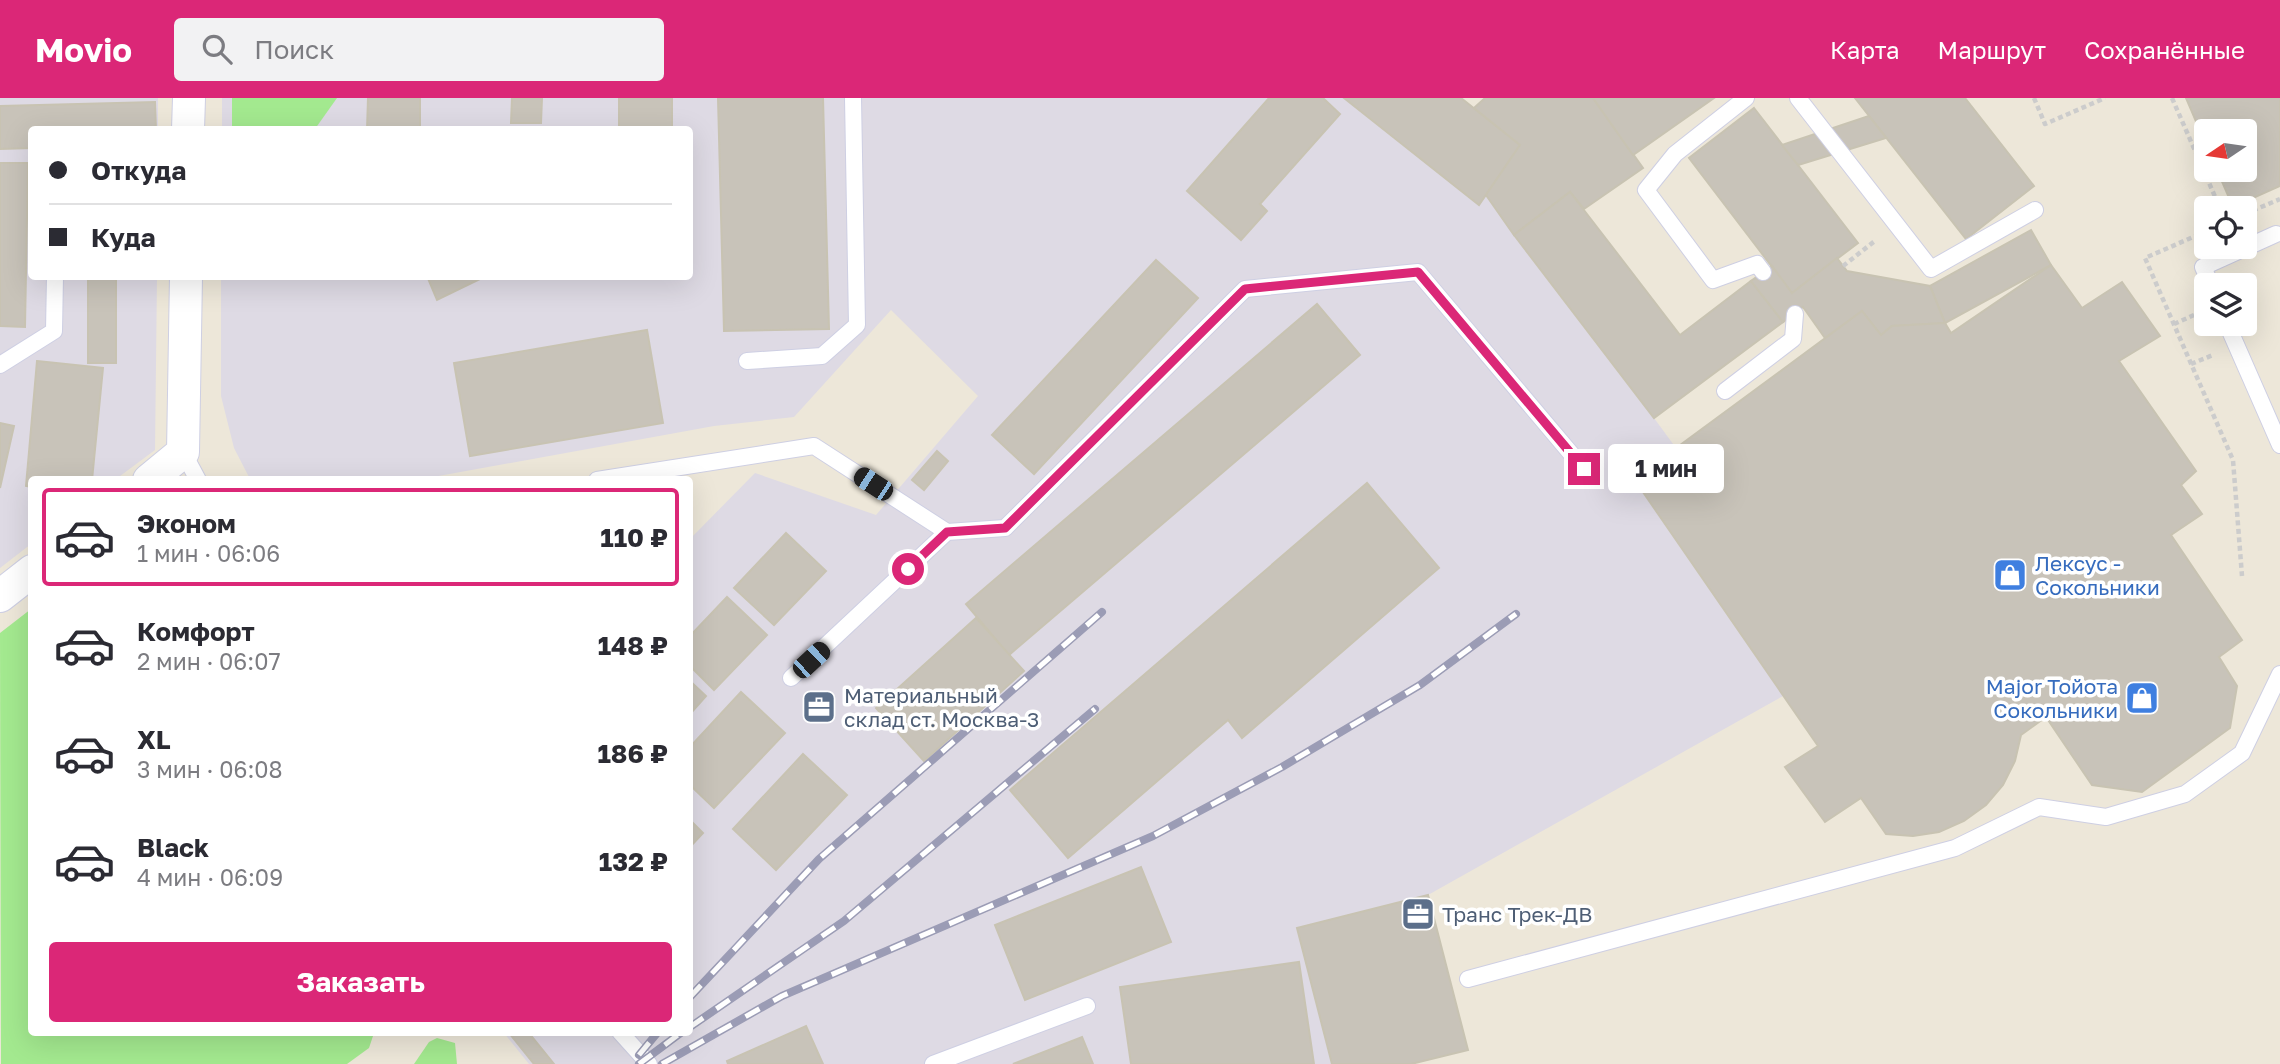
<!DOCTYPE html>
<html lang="ru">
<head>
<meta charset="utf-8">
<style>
	body { margin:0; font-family:"Golos Text",sans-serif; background:#f2f2f3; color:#2b2b33; height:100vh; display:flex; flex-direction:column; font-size:26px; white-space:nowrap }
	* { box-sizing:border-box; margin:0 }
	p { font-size:23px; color:#7c7c81 }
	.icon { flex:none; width:38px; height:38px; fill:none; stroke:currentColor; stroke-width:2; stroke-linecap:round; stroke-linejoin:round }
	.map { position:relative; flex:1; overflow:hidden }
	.details { position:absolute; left:28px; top:378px; width:665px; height:560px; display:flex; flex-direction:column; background:#fff; border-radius:7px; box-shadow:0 7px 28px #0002 }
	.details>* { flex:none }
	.guide { position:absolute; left:28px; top:28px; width:665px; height:154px; border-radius:7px; box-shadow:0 7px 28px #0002; display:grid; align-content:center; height:154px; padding:0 21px; background:#fff }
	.needle { width:46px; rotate:257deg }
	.fabs { position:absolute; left:2194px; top:21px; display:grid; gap:14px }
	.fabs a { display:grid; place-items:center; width:63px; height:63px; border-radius:7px; background:#fff; box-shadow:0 7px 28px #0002; font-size:35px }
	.end { position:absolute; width:32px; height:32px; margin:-16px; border:9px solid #db2777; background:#fff; box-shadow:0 0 0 4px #fff }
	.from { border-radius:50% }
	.bubble { position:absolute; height:49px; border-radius:7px; background:#fff; box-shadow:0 7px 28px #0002; font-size:23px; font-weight:700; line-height:49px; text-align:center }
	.car { position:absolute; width:21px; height:42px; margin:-21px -10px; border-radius:9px; box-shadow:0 0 5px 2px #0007; background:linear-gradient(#222 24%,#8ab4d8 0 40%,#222 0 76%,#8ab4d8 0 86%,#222 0) }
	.guide b { display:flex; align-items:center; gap:24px; height:66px; font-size:26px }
	.guide b+b { border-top:2px solid #e1e1e2 }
	.guide i { width:18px; height:18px; background:#2b2b33 }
	ul { padding:12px 0 0; list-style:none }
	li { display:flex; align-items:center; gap:21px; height:98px; margin:0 14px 10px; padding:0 7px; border:4px solid transparent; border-radius:7px }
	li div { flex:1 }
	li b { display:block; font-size:26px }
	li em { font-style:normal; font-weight:700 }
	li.current { border-color:#db2777 }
	li>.icon { width:63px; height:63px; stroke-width:1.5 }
	.button { display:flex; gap:14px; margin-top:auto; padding:14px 21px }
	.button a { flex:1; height:80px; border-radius:7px; background:#db2777; color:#fff; font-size:28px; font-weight:700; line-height:80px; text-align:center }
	header { display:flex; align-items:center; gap:42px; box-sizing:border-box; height:98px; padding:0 35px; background:#db2777; color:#fff }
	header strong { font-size:33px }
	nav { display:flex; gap:38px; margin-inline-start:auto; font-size:24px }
	.search { width:490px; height:63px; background:#f2f2f3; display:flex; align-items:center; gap:18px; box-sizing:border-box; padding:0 24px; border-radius:7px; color:#7c7c81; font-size:26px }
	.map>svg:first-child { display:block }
	.industrial { fill:#dedae4 }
	.green { fill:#a3e98f }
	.building { fill:#c8c3b9; stroke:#c8c3b2; stroke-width:2 }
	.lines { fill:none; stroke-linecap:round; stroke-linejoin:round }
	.lane-casing { stroke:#cecfe3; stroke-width:18 }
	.street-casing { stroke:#cecfe3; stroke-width:34 }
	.path { stroke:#ccc; stroke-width:4.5; stroke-dasharray:5 3.5; stroke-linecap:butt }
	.lane { stroke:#fff; stroke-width:16 }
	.street { stroke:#fff; stroke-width:32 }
	.rail-casing { stroke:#9b9cb5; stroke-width:8 }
	.rail { stroke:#fff; stroke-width:5; stroke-dasharray:16; stroke-linecap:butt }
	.route { stroke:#db2777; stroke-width:9 }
	.labels { text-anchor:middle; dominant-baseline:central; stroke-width:7; stroke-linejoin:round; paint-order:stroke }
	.shop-label { font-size:21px; fill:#366cbe; stroke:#fff; text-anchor:start }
	.service-label { font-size:21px; fill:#4e5e75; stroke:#fff; text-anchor:start }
</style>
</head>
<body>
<header>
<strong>Movio</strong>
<div class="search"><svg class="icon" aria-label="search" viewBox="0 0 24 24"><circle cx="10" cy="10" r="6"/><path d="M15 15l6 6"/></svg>Поиск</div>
<nav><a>Карта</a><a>Маршрут</a><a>Сохранённые</a></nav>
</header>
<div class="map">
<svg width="2280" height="966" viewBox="0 0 2280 966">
	<rect width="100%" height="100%" fill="#ede7d9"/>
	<g class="industrial">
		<polygon points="0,0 158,0 158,31 32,32 32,178 157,179 155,352 116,381 32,382 31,446 0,470"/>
		<polygon points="222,0 1344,0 1479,106 1486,97 1654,320 1676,350 1634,381 1783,598 1428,797 1298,830 1332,966 529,966 504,935 690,934 690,441 755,375 876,417 978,298 891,212 794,319 714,328 422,381 250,381 234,350 221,298 221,179 690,178 690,32 222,31"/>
	</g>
	<g class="green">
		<polygon points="232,0 337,0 315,31 232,32"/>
		<polygon points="31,511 32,934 374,935 369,950 347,966 1,966 0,535"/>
		<polygon points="437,940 455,945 457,966 414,966 429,944"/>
	</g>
	<g class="building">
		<polygon points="368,0 420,0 420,32 367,32"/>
		<polygon points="512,0 542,0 541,25 511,25"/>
		<rect x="619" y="0" width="53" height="32"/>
		<polygon points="718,0 823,0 829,231 724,233"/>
		<polygon points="1269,0 1323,0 1340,16 1260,106 1267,113 1241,142 1187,93"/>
		<polygon points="1344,0 1461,0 1520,47 1479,107"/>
		<polygon points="1485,0 1593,0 1643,70 1584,111 1570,94 1514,137 1486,97 1520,47 1474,10"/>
		<polygon points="1593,0 1714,0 1633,57"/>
		<polygon points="1855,0 1965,0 2034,88 1966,141"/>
		<polygon points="2186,0 2280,0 2280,88 2233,109 2217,72 2245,72 2245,33 2207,33 2207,49"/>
		<polygon points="155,4 156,32 32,32 32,50 0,51 0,8"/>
		<polygon points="1754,10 1858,145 1792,195 1689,60"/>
		<polygon points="1869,18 1886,40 1798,67 1782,47"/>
		<polygon points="0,65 28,65 25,229 0,228"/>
		<polygon points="1570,94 1680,237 1751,183 1783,224 1654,320 1514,137"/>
		<polygon points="2031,132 2051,167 1945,225 1930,188"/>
		<polygon points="1837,160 1847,173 1930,188 1945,225 1892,228 1881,237 1862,213 1825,240 1803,209 1783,224 1751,183 1772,168 1792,195"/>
		<polygon points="1156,162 1198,200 1034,376 992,337"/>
		<polygon points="2051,167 2082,210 2122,184 2160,238 2119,263 2196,373 2181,387 2202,416 2171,437 2242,542 2219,559 2237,588 2230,630 2142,694 2092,687 2046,619 2021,637 2015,663 2003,687 1986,707 1964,723 1939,734 1913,738 1886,736 1861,700 1825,724 1785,669 1818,648 1634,381 1862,213 1881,237 1892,228 1945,225 1951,235"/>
		<rect x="88" y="178" width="28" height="87"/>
		<polygon points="427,178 486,178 437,202"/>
		<polygon points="1317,206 1360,257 1009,557 966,506"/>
		<polygon points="647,232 663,325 470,358 454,265"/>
		<polygon points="37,263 103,270 92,382 32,382 32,389 26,388"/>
		<polygon points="0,325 14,328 0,390"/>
		<polygon points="937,353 948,363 924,392 912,382"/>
		<polygon points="1367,385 1439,470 1242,640 1228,622 1068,760 1010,692"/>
		<polygon points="786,435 826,473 774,527 734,490"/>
		<polygon points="727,499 767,537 714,592 690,568 690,538"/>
		<polygon points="976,520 1024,573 924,663 876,610"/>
		<polygon points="690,583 706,598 690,616"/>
		<polygon points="741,594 785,635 714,710 690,687 690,649"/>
		<polygon points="803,656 847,697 776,772 733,731"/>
		<polygon points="690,722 703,735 690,749"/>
		<polygon points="1141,769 1171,844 1025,902 995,827"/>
		<polygon points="1428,797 1468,952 1411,966 1332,966 1297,830"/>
		<polygon points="1299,864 1314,966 1131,966 1120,889"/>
		<polygon points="806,928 823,966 728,966 727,963"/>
		<polygon points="528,934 554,966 534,966 509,935"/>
		<polygon points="1082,939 1093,966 1013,966"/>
	</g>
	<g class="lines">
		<defs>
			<g id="lane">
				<polyline points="1746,0 1675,56 1646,92 1713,182 1757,166 1763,174"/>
				<polyline points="1798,0 1931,171 2035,112"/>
				<polyline points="2211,187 2203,169 2276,136"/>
				<polyline points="2227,226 2280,347"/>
				<polyline points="747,263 822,258 857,227 853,0"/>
				<polyline points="0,267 54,233 55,178"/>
				<polyline points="1725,293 1793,241 1795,216"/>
				<polyline points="183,354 198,382"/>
				<polyline points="597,382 814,348 947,434"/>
				<polyline points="791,580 947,434 1005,430 1245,191 1418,174 1584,371"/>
				<polyline points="1468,881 1955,750 2039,709 2106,719 2185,696 2242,655 2280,576"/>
				<polyline points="620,934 649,966"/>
				<polyline points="933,966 1087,908"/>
			</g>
			<g id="street">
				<polyline points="188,32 189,0"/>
				<polyline points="149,382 183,354 186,178"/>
				<polyline points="0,498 32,473"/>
			</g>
		</defs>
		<use href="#lane" class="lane-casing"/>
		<use href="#street" class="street-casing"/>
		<g class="path">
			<polyline points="2034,0 2045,26 2105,0"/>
			<polyline points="2172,0 2220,110"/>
			<polyline points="2245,116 2280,101"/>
			<polyline points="2207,133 2145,160 2233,362 2242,478"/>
			<polyline points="1843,168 1876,142"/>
			<polyline points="2174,226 2205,212"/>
			<polyline points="2191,266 2213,257"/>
		</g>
		<use href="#lane" class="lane"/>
		<use href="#street" class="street"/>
		<defs>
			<g id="rail">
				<polyline points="690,899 819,761 1102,514"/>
				<polyline points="690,929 844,823 1095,611"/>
				<polyline points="639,957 658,934"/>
				<polyline points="639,966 682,934"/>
				<polyline points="662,966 782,898 1153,738 1282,669 1420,587 1516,516"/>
			</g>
		</defs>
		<use href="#rail" class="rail-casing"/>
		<use href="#rail" class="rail"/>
	</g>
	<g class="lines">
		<polyline class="route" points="908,471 947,434 1005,430 1245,191 1418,174 1584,371"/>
	</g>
	<defs>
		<symbol id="shop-square" viewBox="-11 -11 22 22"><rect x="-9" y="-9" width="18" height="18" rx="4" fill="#3f7fe0" stroke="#fff"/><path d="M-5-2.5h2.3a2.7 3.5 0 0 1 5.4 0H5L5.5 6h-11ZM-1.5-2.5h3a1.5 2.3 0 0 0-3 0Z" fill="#fff"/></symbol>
		<symbol id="office-square" viewBox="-11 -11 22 22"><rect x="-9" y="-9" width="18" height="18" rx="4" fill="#5c6f8a" stroke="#fff"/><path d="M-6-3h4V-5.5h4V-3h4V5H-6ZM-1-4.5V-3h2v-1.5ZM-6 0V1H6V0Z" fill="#fff"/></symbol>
	</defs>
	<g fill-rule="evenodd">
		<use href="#shop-square" x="1991" y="458" width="38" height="38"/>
		<use href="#shop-square" x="2123" y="581" width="38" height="38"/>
		<use href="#office-square" x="800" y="590" width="38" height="38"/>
		<use href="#office-square" x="1399" y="797" width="38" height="38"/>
	</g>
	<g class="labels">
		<g class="shop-label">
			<text x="2035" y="465">Лексус -<tspan x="2035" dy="24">Сокольники</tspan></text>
			<text x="2118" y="588" text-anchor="end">Major Тойота<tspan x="2118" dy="24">Сокольники</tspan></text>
		</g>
		<g class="service-label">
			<text x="844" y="597">Материальный<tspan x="844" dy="24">склад ст. Москва-3</tspan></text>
			<text x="1442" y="816">Транс Трек-ДВ</text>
		</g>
	</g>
</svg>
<div class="fabs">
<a><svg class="needle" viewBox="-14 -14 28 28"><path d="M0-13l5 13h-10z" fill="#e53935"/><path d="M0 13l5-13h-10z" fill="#7c7c81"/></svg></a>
<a><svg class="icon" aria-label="locate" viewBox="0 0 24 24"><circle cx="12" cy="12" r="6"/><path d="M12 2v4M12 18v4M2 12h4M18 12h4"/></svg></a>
<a><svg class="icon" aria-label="layers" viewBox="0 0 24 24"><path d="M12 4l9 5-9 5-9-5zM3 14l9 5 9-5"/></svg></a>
</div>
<i class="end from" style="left:908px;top:471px"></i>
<i class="end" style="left:1584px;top:371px"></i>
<div class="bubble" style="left:1608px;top:346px;width:116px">1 мин</div>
<i class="car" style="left:873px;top:386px;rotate:303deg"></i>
<i class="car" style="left:811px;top:562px;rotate:47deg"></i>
<div class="guide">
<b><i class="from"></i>Откуда</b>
<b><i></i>Куда</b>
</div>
<section class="details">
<ul>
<li class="current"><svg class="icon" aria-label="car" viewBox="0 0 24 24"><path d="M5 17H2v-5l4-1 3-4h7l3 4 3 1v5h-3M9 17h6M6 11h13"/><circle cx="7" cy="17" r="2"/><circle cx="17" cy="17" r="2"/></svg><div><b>Эконом</b><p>1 мин · 06:06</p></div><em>110 ₽</em></li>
<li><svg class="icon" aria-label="car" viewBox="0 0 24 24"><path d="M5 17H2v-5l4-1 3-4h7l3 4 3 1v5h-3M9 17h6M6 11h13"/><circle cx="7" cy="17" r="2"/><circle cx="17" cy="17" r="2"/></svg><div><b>Комфорт</b><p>2 мин · 06:07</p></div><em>148 ₽</em></li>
<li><svg class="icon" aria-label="car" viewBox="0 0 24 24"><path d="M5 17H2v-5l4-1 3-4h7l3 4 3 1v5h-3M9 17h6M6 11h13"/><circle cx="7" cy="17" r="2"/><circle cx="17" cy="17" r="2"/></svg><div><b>XL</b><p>3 мин · 06:08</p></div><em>186 ₽</em></li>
<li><svg class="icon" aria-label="car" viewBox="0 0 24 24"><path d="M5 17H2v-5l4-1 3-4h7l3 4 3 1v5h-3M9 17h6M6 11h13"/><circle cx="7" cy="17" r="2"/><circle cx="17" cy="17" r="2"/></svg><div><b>Black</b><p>4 мин · 06:09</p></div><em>132 ₽</em></li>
</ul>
<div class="button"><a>Заказать</a></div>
</section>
</div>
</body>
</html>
